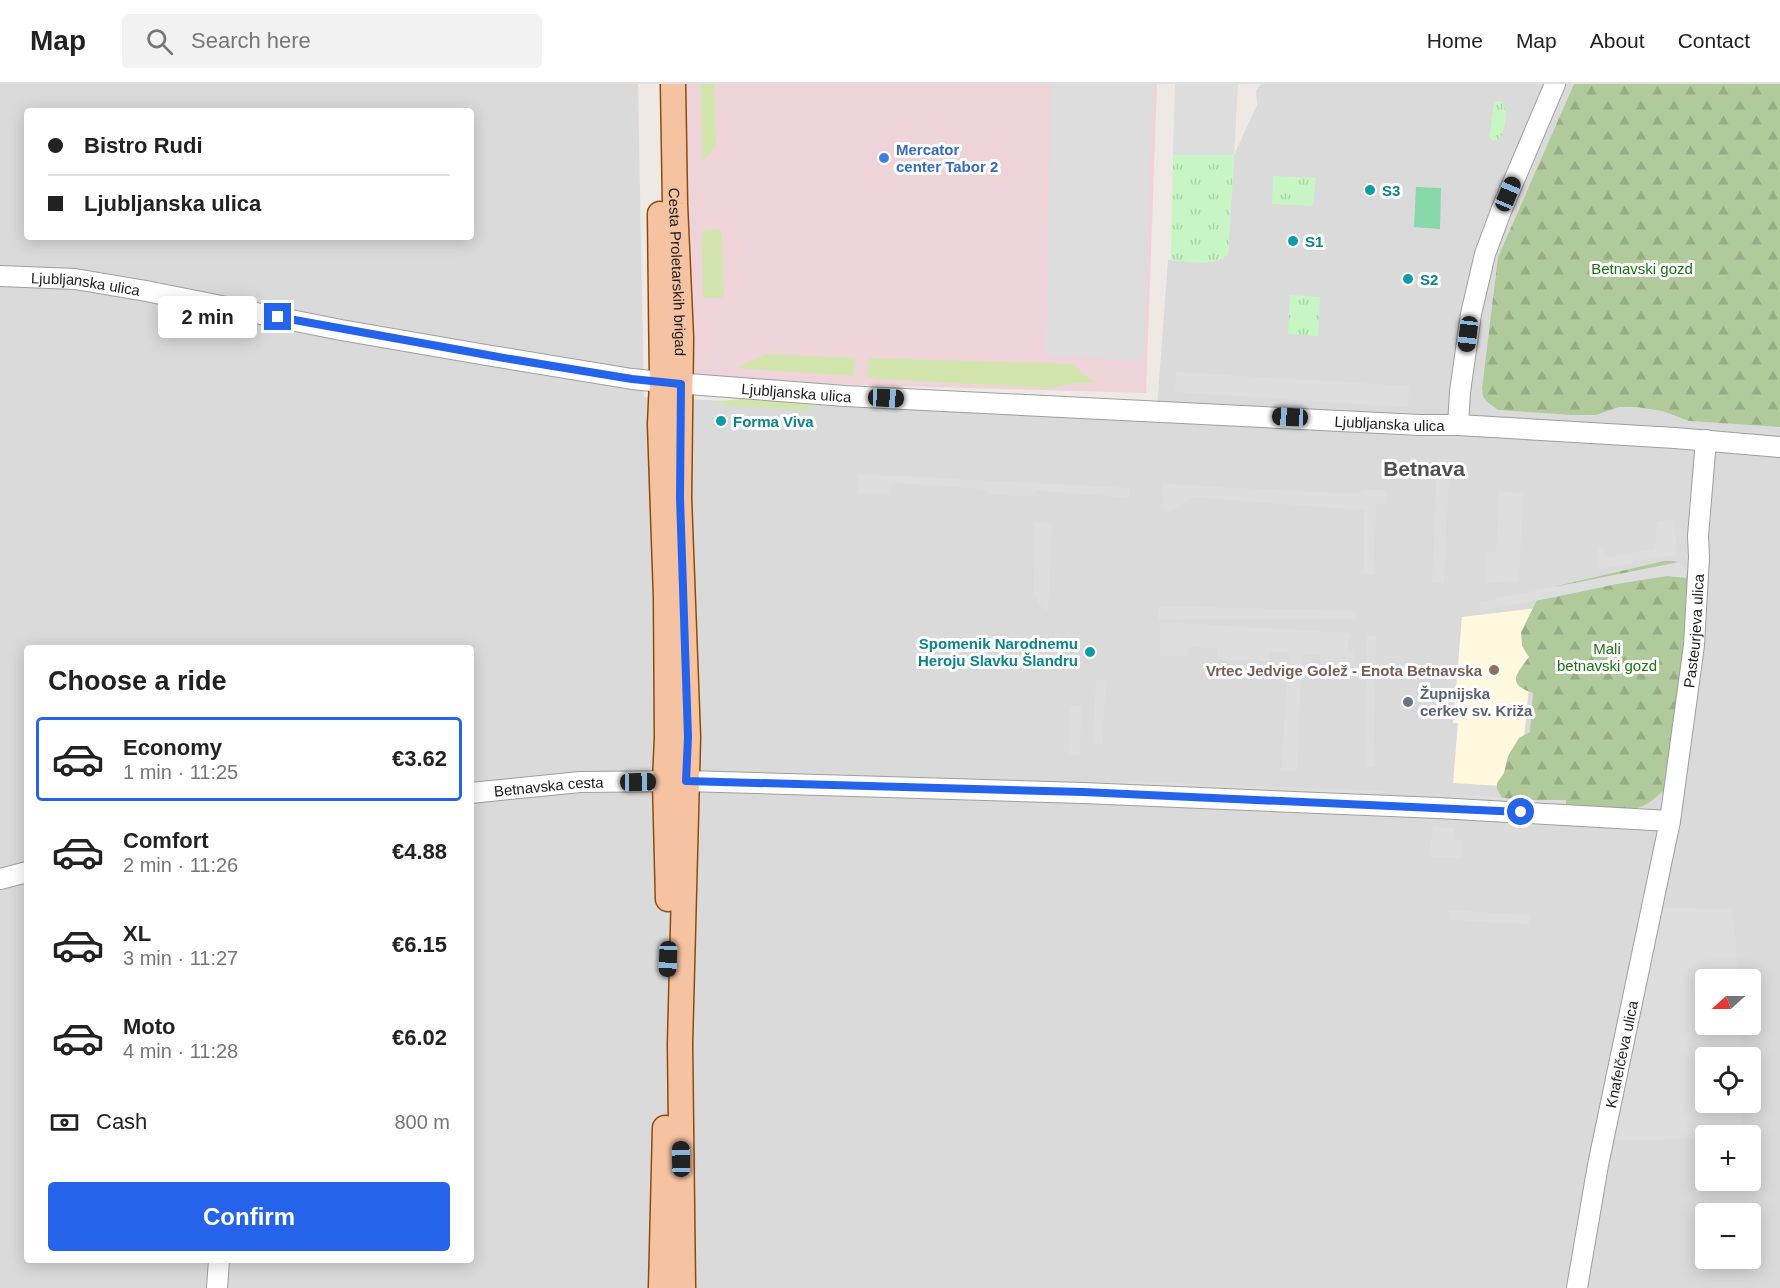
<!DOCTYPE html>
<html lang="en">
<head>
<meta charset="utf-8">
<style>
	body { margin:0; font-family:Arial,sans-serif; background:#f2f2f2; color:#222; height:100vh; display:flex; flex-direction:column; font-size:22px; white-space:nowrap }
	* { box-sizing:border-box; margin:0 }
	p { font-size:20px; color:#767676 }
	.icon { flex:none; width:33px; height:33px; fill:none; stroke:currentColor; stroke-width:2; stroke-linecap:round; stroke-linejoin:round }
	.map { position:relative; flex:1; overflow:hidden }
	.panel { position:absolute; left:24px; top:561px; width:450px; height:618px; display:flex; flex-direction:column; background:#fff; border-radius:6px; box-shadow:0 3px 15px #0003 }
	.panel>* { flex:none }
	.guide { position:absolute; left:24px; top:24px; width:450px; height:132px; border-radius:6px; box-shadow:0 3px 15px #0003; display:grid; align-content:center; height:132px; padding:0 24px; background:#fff }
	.needle { width:39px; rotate:249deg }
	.fabs { position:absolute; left:1695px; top:885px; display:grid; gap:12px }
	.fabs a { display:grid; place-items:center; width:66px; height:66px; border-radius:6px; background:#fff; box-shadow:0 3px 15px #0003; font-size:30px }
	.end { position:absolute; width:27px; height:27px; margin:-14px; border:8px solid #2563eb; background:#fff; box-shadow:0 0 0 3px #fff }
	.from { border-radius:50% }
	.bubble { position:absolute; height:42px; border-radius:6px; background:#fff; box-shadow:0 3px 15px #0003; font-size:20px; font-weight:600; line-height:42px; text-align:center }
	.car { position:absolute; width:18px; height:36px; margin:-18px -9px; border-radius:8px; box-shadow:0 0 4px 2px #0007; background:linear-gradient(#222 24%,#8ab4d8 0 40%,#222 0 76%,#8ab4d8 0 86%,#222 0) }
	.guide b { display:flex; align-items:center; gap:21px; height:57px; font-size:22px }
	.guide b+b { border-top:2px solid #e0e0e0 }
	.guide i { width:15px; height:15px; background:#222 }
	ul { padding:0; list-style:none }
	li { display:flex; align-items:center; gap:18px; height:84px; margin:0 12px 9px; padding:0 12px; border:3px solid transparent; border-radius:6px }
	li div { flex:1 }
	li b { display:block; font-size:22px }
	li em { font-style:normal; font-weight:600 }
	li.current { border-color:#2563eb }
	li>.icon { width:54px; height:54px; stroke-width:1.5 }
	h2 { padding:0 24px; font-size:27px; line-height:72px }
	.pay { display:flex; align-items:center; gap:15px; height:66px; padding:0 24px; font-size:22px }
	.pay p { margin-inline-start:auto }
	.primary-button { display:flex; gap:12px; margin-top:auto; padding:12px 24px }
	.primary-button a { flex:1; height:69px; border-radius:6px; background:#2563eb; color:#fff; font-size:24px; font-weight:600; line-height:69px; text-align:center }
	header { display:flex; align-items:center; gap:36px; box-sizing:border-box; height:84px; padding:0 30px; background:#fff; border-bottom:2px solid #e0e0e0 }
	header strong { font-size:28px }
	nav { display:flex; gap:33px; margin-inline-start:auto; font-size:21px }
	.search { width:420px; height:54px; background:#f2f2f2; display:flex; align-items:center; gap:15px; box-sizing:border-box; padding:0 21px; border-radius:6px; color:#767676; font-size:22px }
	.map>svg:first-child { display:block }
	.residential { fill:#dbdadb; fill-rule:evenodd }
	.commercial { fill:#eed4d8 }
	.education { fill:#fdf8de }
	.grass { fill:#d2e5ad }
	.forest { fill:url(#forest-firs) }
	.park { fill:url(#park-tufts) }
	.pitch { fill:#87d8ab }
	.parking { fill:#ddd }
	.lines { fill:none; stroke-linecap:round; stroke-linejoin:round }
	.tertiary-casing { stroke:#9e9e9e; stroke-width:22 }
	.primary-casing { stroke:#8d4c0a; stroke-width:27 }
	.tertiary { stroke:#fff; stroke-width:20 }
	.primary { stroke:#f5c3a2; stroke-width:24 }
	.route { stroke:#2563eb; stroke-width:8 }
	.shop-dot { fill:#3f7fe0; stroke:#fff; stroke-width:2 }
	.culture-dot { fill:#0f9aa8; stroke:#fff; stroke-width:2 }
	.education-dot { fill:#8d6e63; stroke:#fff; stroke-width:2 }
	.worship-dot { fill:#6b7280; stroke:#fff; stroke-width:2 }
	.labels { text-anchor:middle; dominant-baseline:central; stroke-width:6; stroke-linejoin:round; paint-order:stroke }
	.shop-label { font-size:15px; font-weight:bold; fill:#366cbe; stroke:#fff; text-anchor:start }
	.culture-label { font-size:15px; font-weight:bold; fill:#0d838f; stroke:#fff; text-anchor:start }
	.park-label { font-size:15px; fill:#1b7413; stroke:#fff }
	.street-label { font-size:15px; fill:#1d1d1d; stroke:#fff }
	.education-label { font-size:15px; font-weight:bold; fill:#785e54; stroke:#fff; text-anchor:end }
	.worship-label { font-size:15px; font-weight:bold; fill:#5b616d; stroke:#fff; text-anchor:start }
	.district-label { font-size:21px; font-weight:bold; fill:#505050; stroke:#fff }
</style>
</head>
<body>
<header>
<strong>Map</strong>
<div class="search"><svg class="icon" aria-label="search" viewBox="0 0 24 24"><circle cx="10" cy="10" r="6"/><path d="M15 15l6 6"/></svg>Search here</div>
<nav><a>Home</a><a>Map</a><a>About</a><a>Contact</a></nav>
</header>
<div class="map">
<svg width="1780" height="1204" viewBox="0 0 1780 1204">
	<defs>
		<pattern id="forest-firs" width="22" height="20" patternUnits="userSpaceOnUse" patternTransform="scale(1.5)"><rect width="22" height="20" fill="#b1ca9c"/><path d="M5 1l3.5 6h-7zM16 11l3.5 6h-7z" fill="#98ad86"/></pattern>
		<pattern id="park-tufts" width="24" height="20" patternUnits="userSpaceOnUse" patternTransform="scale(1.5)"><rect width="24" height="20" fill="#c8f5c4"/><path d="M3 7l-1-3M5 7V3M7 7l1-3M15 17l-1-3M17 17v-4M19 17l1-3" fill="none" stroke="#abd2a8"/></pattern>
	</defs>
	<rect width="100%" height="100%" fill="#eee9e4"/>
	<path class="residential" d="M 0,0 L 638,0 L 644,313 L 1156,337 L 1168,176 L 1212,178 L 1228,170 L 1234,71 L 1257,21 L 1256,7 L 1261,0 L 1574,0 L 1498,173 L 1482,304 L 1498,326 L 1571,331 L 1596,331 L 1619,323 L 1636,323 L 1662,327 L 1689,337 L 1780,343 L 1780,1204 L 0,1204 ZM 27,27 L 471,27 L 471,153 L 27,153 ZM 27,564 L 471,564 L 471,1176 L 27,1176 ZM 1706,896 L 1750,896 L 1750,940 L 1706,940 ZM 1706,974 L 1750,974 L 1750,1018 L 1706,1018 ZM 1706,1052 L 1750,1052 L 1750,1096 L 1706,1096 ZM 1706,1130 L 1750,1130 L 1750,1174 L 1706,1174 Z"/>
	<polygon class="commercial" points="684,0 1157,0 1146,309 686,296"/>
	<polygon class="education" points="1537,524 1519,703 1453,699 1458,639 1453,639 1462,533"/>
	<g class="grass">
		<polygon points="701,0 714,0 716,63 702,78"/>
		<polygon points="721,145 724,212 721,214 703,214 702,149 704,146"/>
		<polygon points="766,270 856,274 853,292 735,284"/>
		<polygon points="869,274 1072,280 1095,299 1075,299 1046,304 867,294"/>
		<polygon points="743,315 812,320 812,323 809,326 729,322 717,318 719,317"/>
	</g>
	<g class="forest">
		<polygon points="1574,0 1780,0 1780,343 1689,337 1662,327 1636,323 1619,323 1596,331 1571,331 1498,326 1486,317 1483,312 1482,304 1498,173"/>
		<path d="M 1664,477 C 1677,477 1682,477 1690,489 L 1688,561 L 1665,705 C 1659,711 1651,718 1643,722 C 1621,733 1532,719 1504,717 L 1497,705 L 1497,699 L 1504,689 L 1508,672 L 1519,654 L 1530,648 L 1533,609 C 1506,600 1516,590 1529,573 L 1522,562 L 1521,548 L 1538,514 L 1557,502 Z"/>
	</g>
	<g class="park">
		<path d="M 1497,17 L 1502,18 C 1509,31 1505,43 1500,55 L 1493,57 L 1489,53 L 1494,20 Z"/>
		<path d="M 1173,71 L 1234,71 L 1228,170 C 1215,184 1188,177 1171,176 Z"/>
		<polygon points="1273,92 1316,94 1313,122 1272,120"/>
		<polygon points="1290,211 1320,213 1318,252 1288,250"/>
	</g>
	<polygon class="pitch" points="1416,103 1441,104 1440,145 1414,143"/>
	<g class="parking">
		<polygon points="1051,0 1153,0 1143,277 1046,270"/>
		<polygon points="1175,0 1238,0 1234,71 1173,71"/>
		<polygon points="1176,288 1409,302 1408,323 1175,308"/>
		<polygon points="1437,376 1450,376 1444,499 1432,498"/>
		<polygon points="859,390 1129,404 1129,414 1036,406 1028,413 990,410 986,405 896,399 889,402 890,409 858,409"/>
		<polygon points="1162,400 1357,410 1365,406 1387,406 1387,420 1376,420 1374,491 1364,490 1364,426 1192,413 1171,427 1164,427"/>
		<polygon points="1499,408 1523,409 1519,497 1485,499 1485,468 1496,468"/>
		<polygon points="1674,436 1677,471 1597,485 1598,463 1604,462 1605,474 1655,465 1657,437"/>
		<polygon points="1035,439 1052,439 1048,526 1042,524 1033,509"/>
		<polygon points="1679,478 1688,484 1686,494 1667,492 1617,500 1550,514 1481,527 1479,518"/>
		<polygon points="1159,522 1356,527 1356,535 1158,535"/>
		<polygon points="1160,538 1349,549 1348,566 1354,567 1352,582 1321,580 1320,570 1302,571 1297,686 1281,687 1289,569 1270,567 1270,577 1217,576 1217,564 1189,563 1187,572 1160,572"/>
		<polygon points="1367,552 1376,552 1374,683 1365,683"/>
		<polygon points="1096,596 1107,596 1104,621 1103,660 1093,660"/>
		<polygon points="1070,622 1081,622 1080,671 1069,670"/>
		<polygon points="1122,697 1382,707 1382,712 1122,702"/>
		<polygon points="1451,709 1527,716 1566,716 1566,726 1451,715"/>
		<polygon points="1433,743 1454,744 1454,756 1462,756 1461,774 1429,773"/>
		<polygon points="1656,824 1731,825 1736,855 1737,895 1706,896 1706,940 1739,941 1740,973 1706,974 1706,1018 1741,1019 1742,1041 1738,1051 1706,1052 1705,1055 1610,1056"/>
		<polygon points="1448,826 1530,831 1529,840 1449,836"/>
	</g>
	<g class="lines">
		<defs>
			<g id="tertiary">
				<path id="s1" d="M 0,192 L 75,195 L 146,207 L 341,246 L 486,271 L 632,295 L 662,298 L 845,312 L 1420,341 L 1458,341 L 1675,354 L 1780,363"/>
				<polyline points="1458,341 1460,308 1471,230 1485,170 1501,127 1555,0"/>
				<path id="s2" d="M 471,709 L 580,698 L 686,697 L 1083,709 L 1438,724 L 1670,737"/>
				<polyline points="0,795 27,788"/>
				<polyline points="217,1204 219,1176"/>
				<path id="s3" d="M 1577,1204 L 1598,1081 L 1670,737 L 1694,561 L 1699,473 L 1698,452 L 1706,356"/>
			</g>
			<g id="primary">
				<path id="s4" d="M 673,0 L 675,120 L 681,254 L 679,414 L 688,653 L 680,960 L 683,1204"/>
				<polyline points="660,130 662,298 660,340 666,513 667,654 665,697 668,815"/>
				<polyline points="661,1204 665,1044"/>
			</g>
		</defs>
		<use href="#tertiary" class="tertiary-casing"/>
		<use href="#primary" class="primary-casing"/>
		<use href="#tertiary" class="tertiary"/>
		<use href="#primary" class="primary"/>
	</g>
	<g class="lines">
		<polyline class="route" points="278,233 504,274 632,295 681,300 680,414 688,653 686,697 1083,708 1521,728"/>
	</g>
	<circle class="shop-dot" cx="884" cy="74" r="6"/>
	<g class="culture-dot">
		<circle cx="1370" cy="106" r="6"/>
		<circle cx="1293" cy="157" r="6"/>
		<circle cx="1408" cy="195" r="6"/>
		<circle cx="721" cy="337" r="6"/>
		<circle cx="1090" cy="568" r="6"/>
	</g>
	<circle class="education-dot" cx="1494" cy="586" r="6"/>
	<circle class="worship-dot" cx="1408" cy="618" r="6"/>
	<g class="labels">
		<g class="shop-label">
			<text x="896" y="65">Mercator<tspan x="896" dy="17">center Tabor 2</tspan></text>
		</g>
		<g class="culture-label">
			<text x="1382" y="106">S3</text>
			<text x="1305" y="157">S1</text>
			<text x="1420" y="195">S2</text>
			<text x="733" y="337">Forma Viva</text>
			<text x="1078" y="559" text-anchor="end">Spomenik Narodnemu<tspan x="1078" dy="17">Heroju Slavku Šlandru</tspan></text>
		</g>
		<g class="park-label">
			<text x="1642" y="184">Betnavski gozd</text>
			<text x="1607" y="564">Mali<tspan x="1607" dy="17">betnavski gozd</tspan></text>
		</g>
		<g class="street-label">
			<text stroke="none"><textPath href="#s4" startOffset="188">Cesta Proletarskih brigad</textPath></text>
			<text stroke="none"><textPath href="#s1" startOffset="86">Ljubljanska ulica</textPath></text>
			<text stroke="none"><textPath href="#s1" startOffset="806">Ljubljanska ulica</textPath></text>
			<text stroke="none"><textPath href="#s1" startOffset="1400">Ljubljanska ulica</textPath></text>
			<text stroke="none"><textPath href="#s3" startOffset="668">Pasteurjeva ulica</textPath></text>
			<text stroke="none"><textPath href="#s2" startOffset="78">Betnavska cesta</textPath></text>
			<text stroke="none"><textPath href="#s3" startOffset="238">Knafelčeva ulica</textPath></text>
		</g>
		<g class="education-label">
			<text x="1482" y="586">Vrtec Jedvige Golež - Enota Betnavska</text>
		</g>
		<g class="worship-label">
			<text x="1420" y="609">Župnijska<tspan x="1420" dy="17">cerkev sv. Križa</tspan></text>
		</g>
		<g class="district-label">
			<text x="1424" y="384">Betnava</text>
		</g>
	</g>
</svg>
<div class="fabs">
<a><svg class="needle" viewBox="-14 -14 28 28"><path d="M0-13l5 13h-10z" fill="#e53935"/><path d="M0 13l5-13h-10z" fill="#767676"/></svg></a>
<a><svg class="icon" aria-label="locate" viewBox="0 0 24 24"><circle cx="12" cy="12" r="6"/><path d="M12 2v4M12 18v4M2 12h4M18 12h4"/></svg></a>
<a>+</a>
<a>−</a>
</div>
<i class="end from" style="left:1521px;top:728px"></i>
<i class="end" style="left:278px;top:233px"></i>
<div class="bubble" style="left:158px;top:212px;width:99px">2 min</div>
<i class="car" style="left:1508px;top:110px;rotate:23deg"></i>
<i class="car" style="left:1468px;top:250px;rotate:187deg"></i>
<i class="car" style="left:886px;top:314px;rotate:93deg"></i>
<i class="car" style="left:1290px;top:333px;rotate:273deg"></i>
<i class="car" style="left:638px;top:698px;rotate:89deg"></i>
<i class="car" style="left:668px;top:875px;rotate:182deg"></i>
<i class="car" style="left:681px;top:1075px;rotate:359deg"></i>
<div class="guide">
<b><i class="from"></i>Bistro Rudi</b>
<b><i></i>Ljubljanska ulica</b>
</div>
<section class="panel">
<h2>Choose a ride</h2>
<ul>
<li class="current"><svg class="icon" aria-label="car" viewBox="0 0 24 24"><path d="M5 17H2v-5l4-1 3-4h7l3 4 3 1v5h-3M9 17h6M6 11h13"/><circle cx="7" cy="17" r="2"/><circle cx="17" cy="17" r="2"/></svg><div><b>Economy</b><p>1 min · 11:25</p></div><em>€3.62</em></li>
<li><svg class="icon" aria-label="car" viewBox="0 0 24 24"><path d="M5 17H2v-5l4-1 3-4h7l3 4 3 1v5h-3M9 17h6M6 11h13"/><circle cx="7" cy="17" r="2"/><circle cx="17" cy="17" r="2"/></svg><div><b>Comfort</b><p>2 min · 11:26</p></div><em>€4.88</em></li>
<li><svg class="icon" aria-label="car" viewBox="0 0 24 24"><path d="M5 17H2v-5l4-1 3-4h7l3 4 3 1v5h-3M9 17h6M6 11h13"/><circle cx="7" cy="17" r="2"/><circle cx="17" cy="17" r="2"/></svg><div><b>XL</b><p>3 min · 11:27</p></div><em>€6.15</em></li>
<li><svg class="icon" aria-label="car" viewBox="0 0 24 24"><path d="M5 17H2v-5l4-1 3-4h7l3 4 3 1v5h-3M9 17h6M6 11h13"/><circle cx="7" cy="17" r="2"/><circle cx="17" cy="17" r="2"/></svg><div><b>Moto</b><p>4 min · 11:28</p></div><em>€6.02</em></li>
</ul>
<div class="pay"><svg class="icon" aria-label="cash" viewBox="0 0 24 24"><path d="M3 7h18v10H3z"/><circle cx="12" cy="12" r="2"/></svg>Cash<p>800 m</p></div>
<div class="primary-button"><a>Confirm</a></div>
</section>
</div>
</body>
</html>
